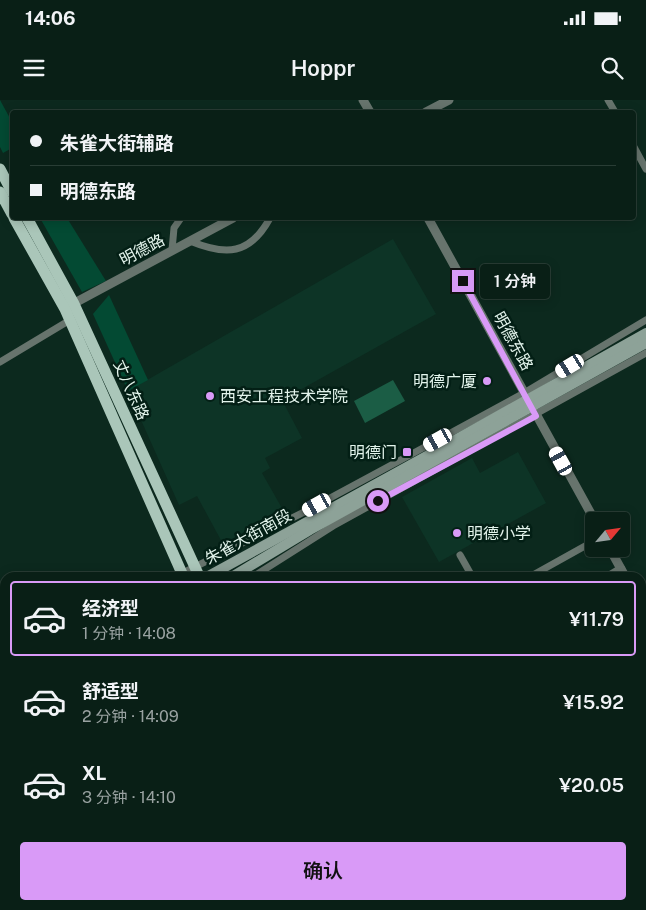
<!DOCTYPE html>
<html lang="zh">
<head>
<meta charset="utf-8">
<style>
	body { margin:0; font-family:"Public Sans","Noto Sans SC",sans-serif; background:#12271f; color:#f1f3f6; height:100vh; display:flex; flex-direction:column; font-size:19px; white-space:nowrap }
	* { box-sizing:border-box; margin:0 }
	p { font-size:16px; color:#99a2a1 }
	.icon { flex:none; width:28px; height:28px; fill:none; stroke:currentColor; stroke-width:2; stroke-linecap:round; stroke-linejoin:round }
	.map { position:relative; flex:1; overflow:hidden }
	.details { position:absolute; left:0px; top:472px; width:646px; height:338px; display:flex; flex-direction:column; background:#091f16; border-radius:15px 15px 0 0; box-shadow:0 2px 12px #0003,0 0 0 1px #293d35 }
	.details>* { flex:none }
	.top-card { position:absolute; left:10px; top:10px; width:626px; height:110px; border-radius:5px; box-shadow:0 2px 12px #0003,0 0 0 1px #293d35; display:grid; align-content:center; height:110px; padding:0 20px; background:#091f16 }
	.needle { width:32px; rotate:61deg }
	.tools { position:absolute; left:585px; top:412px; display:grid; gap:10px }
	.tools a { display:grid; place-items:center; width:45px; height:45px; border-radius:5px; background:#091f16; box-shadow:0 2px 12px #0003,0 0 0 1px #293d35; font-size:25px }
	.end { position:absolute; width:22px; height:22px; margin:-11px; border:6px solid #d99af7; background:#111; box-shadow:0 0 0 2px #111 }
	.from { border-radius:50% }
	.bubble { position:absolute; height:35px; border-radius:5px; background:#091f16; box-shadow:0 2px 12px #0003,0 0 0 1px #293d35; font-size:16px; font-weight:600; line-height:35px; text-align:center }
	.car { position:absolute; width:15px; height:30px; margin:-15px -8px; border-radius:6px; box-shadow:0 0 4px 1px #0007; background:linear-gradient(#fff 24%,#345 0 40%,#fff 0 76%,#345 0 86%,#fff 0) }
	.top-card b { display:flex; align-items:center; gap:18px; height:48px; font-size:19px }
	.top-card b+b { border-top:1px solid #293d35 }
	.top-card i { width:12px; height:12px; background:#f1f3f6 }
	ul { padding:9px 0 0; list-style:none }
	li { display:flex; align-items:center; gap:15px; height:75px; margin:0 10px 8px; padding:0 10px; border:2px solid transparent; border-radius:5px }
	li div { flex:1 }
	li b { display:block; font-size:19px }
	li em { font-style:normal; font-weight:600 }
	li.current { border-color:#d99af7 }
	li>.icon { width:45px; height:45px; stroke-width:1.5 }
	.cta { display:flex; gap:10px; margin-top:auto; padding:10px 20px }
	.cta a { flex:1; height:58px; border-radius:5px; background:#d99af7; color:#111; font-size:20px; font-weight:600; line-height:58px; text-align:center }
	.status { display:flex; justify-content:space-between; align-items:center; height:35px; padding:0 25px; background:#091f16; direction:ltr }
	.status svg { height:14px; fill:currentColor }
	header { display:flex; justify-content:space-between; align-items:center; height:65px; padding:0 20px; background:#091f16; font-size:22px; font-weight:600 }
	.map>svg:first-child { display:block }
	.built { fill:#0d3426 }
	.green { fill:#034a33 }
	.forest { fill:#1b5d45 }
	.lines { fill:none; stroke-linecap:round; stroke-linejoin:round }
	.minor { stroke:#67746d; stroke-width:7 }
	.tertiary { stroke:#67746d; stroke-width:9 }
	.secondary { stroke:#8da298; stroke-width:10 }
	.primary { stroke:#aac6b9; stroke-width:11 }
	.route { stroke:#d99af7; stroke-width:6 }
	.poi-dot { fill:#d99af7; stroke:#031f15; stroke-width:2 }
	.labels { text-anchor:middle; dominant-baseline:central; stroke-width:5; stroke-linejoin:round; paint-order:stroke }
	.street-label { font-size:16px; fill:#e3f4ec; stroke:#031f15 }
	.poi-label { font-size:16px; fill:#e3f4ec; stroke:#031f15; text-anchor:end }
</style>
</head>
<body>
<div class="status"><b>14:06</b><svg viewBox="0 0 49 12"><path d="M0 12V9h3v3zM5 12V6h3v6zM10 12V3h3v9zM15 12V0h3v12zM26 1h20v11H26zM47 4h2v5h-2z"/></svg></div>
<header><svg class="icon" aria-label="menu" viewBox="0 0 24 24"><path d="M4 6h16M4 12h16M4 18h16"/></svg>Hoppr<svg class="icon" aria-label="search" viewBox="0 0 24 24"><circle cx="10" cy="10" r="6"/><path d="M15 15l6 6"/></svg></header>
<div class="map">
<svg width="646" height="810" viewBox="0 0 646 810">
	<rect width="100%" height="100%" fill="#0c291e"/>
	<g class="built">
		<polygon points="393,139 436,214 282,300 302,338 265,358 270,368 262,373 283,410 223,444 197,396 179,405 128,291"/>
		<polygon points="518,352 546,403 439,462 402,397 472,358 480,373"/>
		<polygon points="54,805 335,805 338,810 57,810"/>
	</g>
	<g class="green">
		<polygon points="0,0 12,22 12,48 3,53 0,47"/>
		<polygon points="40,118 67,118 106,181 82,192"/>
		<polygon points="109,195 148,280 128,291 93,214"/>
	</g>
	<polygon class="forest" points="393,280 405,301 365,323 354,301"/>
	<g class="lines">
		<g class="minor">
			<polyline points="608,0 615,12"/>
			<polyline points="634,47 646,69"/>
			<path d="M 190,141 C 226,156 250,155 270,118"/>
			<polyline points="172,150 174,128 181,118"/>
			<polyline points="0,262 70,220"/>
			<polyline points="460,455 473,478"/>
			<polyline points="173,478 306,411 421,349 524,293 646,220"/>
			<polyline points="251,478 333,426 646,253"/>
			<polyline points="534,478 533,475 594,441"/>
			<polyline points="641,547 646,544"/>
			<polyline points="0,574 5,572"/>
			<polyline points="0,616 5,613"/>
			<polyline points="641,680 646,682"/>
			<polyline points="563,805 565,810"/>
		</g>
		<g class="tertiary">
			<polyline points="363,0 370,12"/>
			<polyline points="426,12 449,0"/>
			<polyline points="428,118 595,421"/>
			<polyline points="69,206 233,118"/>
			<polyline points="610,449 626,478"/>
			<polyline points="606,478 621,469"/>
			<polyline points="641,504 646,512"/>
			<polyline points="0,741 5,745"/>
			<polyline points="0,750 5,754"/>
			<polyline points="0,793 5,791"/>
			<polyline points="36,805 39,810"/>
			<polyline points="44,805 47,810"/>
		</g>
		<g class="secondary">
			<polyline points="205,478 425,357 646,233"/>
			<polyline points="230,478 310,430 646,243"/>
			<polyline points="0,589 5,587"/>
			<polyline points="0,603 5,600"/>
		</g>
		<g class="primary">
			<polyline points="0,69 12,92"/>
			<polyline points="0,92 12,114"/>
			<polyline points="14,118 65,209 184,478"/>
			<polyline points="27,118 74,204 200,478"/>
			<polyline points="352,805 355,810"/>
			<polyline points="366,805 369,810"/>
		</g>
	</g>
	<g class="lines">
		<polyline class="route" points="378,401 536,316 463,181"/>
	</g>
	<g class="poi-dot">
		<circle cx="487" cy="281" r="5"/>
		<circle cx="210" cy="296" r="5"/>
		<rect x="402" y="347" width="10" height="10" rx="2.5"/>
		<circle cx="457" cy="433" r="5"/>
	</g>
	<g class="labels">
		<g class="street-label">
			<text transform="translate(142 150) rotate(-28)">明德路</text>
			<text transform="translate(513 241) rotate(61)">明德东路</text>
			<text transform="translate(131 290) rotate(66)">丈八东路</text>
			<text transform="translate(248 437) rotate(-29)">朱雀大街南段</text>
		</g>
		<g class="poi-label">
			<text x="477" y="281">明德广厦</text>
			<text x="220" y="296" text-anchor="start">西安工程技术学院</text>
			<text x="397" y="352">明德门</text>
			<text x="467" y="433" text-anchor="start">明德小学</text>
		</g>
	</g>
</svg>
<div class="tools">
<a><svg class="needle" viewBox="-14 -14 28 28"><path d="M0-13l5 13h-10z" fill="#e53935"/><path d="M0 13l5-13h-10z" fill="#99a2a1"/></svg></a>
</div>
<i class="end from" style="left:378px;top:401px"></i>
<i class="end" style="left:463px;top:181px"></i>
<div class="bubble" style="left:480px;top:164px;width:70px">1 分钟</div>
<i class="car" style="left:570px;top:266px;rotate:239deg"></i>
<i class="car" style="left:438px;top:340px;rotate:241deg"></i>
<i class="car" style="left:561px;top:361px;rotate:331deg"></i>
<i class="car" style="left:317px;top:405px;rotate:241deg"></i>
<div class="top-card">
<b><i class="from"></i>朱雀大街辅路</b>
<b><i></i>明德东路</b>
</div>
<section class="details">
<ul>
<li class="current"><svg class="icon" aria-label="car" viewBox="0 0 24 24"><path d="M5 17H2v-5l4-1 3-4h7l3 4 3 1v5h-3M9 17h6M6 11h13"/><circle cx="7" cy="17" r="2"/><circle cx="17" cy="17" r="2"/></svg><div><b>经济型</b><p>1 分钟 · 14:08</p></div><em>¥11.79</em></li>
<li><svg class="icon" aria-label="car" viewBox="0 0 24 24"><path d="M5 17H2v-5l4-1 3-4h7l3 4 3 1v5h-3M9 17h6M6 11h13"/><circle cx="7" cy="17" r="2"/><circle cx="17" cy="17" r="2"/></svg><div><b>舒适型</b><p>2 分钟 · 14:09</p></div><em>¥15.92</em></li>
<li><svg class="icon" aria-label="car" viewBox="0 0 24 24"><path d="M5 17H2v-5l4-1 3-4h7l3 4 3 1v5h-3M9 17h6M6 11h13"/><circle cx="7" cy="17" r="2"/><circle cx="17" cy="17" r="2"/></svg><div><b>XL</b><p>3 分钟 · 14:10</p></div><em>¥20.05</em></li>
</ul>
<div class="cta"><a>确认</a></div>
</section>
</div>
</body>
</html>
